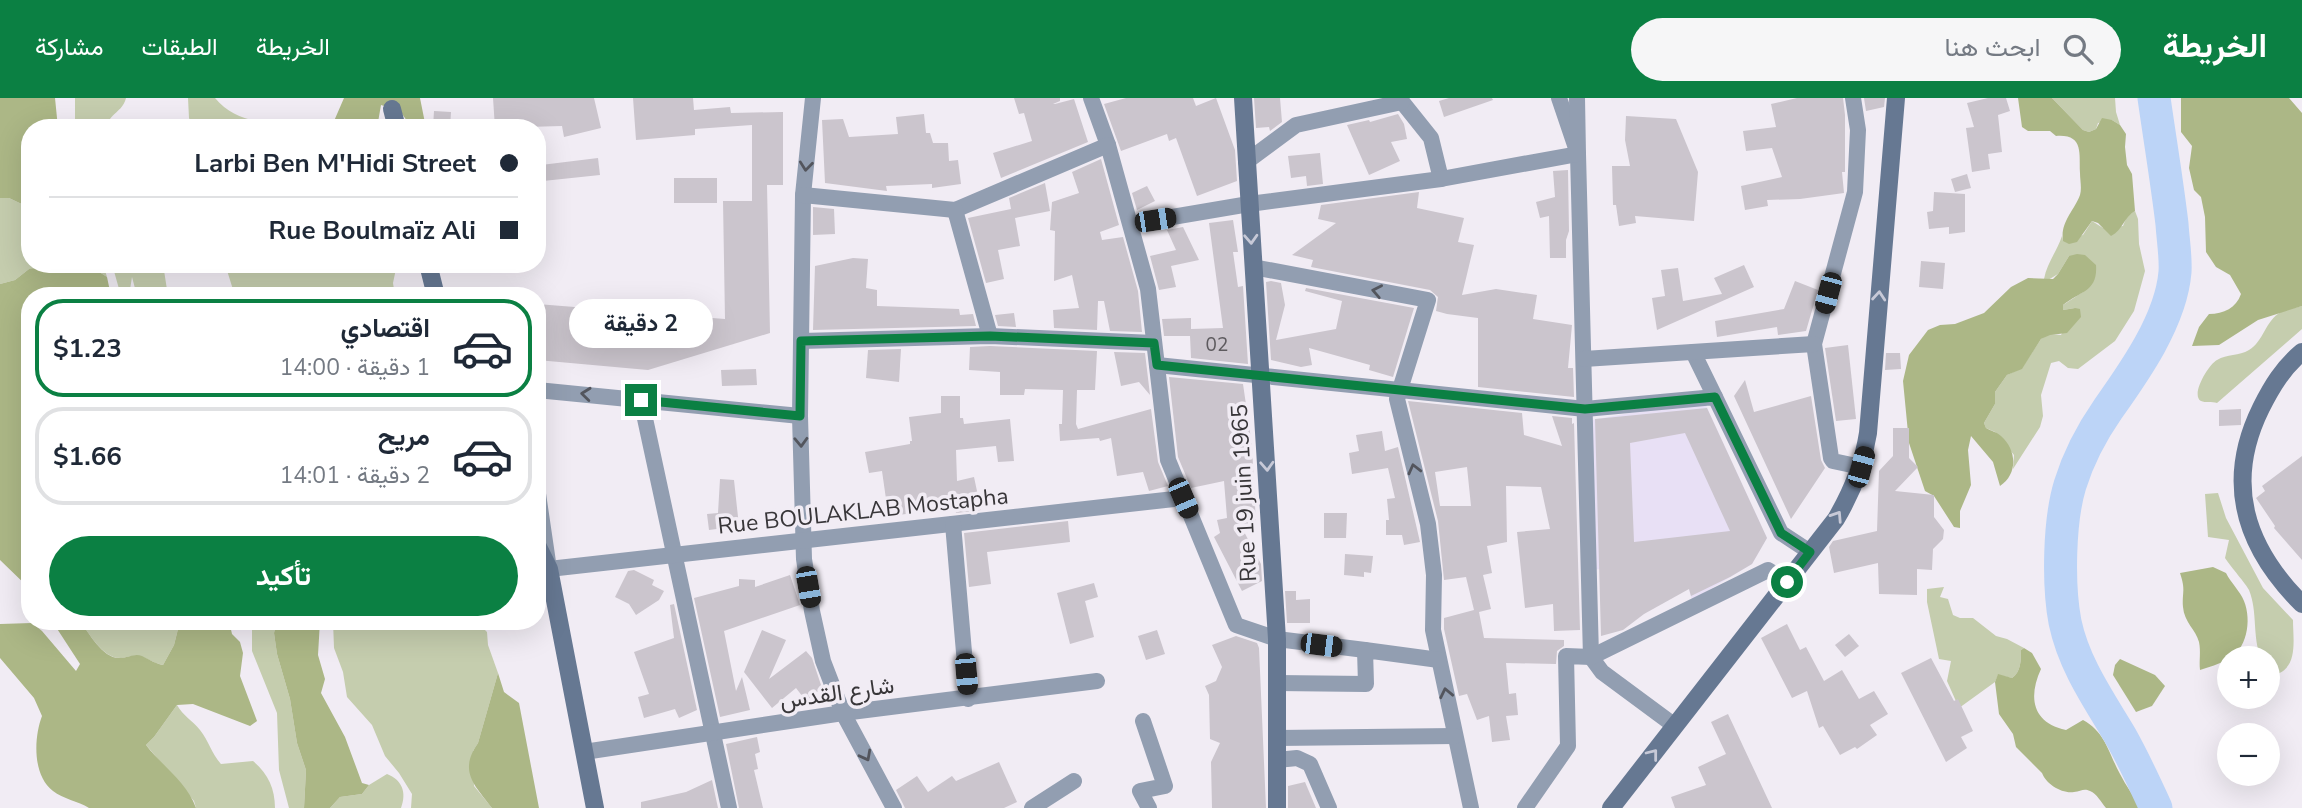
<!DOCTYPE html>
<html lang="ar">
<head>
<meta charset="utf-8">
<style>
	body { margin:0; font-family:"Nunito Sans",Vazirmatn,sans-serif; background:#f6f6f7; color:#1f2937; direction:rtl; height:100vh; display:flex; flex-direction:column; font-size:26px; white-space:nowrap }
	* { box-sizing:border-box; margin:0 }
	p { font-size:23px; color:#747a83 }
	.icon { flex:none; width:38px; height:38px; fill:none; stroke:currentColor; stroke-width:2; stroke-linecap:round; stroke-linejoin:round }
	.map { position:relative; flex:1; overflow:hidden; direction:ltr }
	.side { position:absolute; left:21px; top:189px; width:525px; height:343px; display:flex; flex-direction:column; background:#fff; border-radius:28px; box-shadow:0 7px 28px #0002; direction:rtl }
	.side>* { flex:none }
	.hud { position:absolute; left:21px; top:21px; width:525px; height:154px; border-radius:28px; box-shadow:0 7px 28px #0002; direction:rtl; display:grid; align-content:center; height:154px; padding:0 28px; background:#fff }
	.fabs { position:absolute; left:2217px; top:548px; display:grid; gap:14px }
	.fabs a { display:grid; place-items:center; width:63px; height:63px; border-radius:50%; background:#fff; box-shadow:0 7px 28px #0002; font-size:35px }
	.end { position:absolute; width:32px; height:32px; margin:-16px; border:9px solid #0b8043; background:#fff; box-shadow:0 0 0 4px #fff }
	.from { border-radius:50% }
	.bubble { position:absolute; height:49px; border-radius:24px; background:#fff; box-shadow:0 7px 28px #0002; font-size:23px; font-weight:700; line-height:49px; text-align:center; direction:rtl }
	.car { position:absolute; width:21px; height:42px; margin:-21px -10px; border-radius:9px; box-shadow:0 0 5px 2px #0007; background:linear-gradient(#222 24%,#8ab4d8 0 40%,#222 0 76%,#8ab4d8 0 86%,#222 0) }
	.hud b { display:flex; align-items:center; gap:24px; height:66px; font-size:26px }
	.hud b+b { border-top:2px solid #e0e1e3 }
	.hud i { width:18px; height:18px; background:#1f2937 }
	ul { padding:12px 0 0; list-style:none }
	li { display:flex; align-items:center; gap:21px; height:98px; margin:0 14px 10px; padding:0 14px; border:4px solid #e0e1e3; border-radius:28px }
	li div { flex:1 }
	li b { display:block; font-size:26px }
	li em { font-style:normal; font-weight:700 }
	li.active { border-color:#0b8043 }
	li>.icon { width:63px; height:63px; stroke-width:1.5 }
	.action { display:flex; gap:14px; margin-top:auto; padding:14px 28px }
	.action a { flex:1; height:80px; border-radius:42px; background:#0b8043; color:#fff; font-size:28px; font-weight:700; line-height:80px; text-align:center }
	header { display:flex; align-items:center; gap:42px; box-sizing:border-box; height:98px; padding:0 35px; background:#0b8043; color:#fff }
	header strong { font-size:33px }
	nav { display:flex; gap:38px; margin-inline-start:auto; font-size:24px }
	.search { width:490px; height:63px; background:#f6f6f7; display:flex; align-items:center; gap:18px; box-sizing:border-box; padding:0 24px; border-radius:38px; color:#747a83; font-size:26px }
	.map>svg:first-child { display:block }
	.education { fill:#e8e0f5 }
	.green { fill:#c5cdae }
	.forest { fill:#acb786 }
	.lines { fill:none; stroke-linecap:round; stroke-linejoin:round }
	.river { stroke:#bcd4f7; stroke-width:33 }
	.building { fill:#cbc5cd; fill-rule:evenodd }
	.street { stroke:#929eb1; stroke-width:16 }
	.secondary { stroke:#667892; stroke-width:18 }
	.oneway { stroke:#53555d }
	.oneway2 { stroke:#c7c9d7 }
	.route { stroke:#0b8043; stroke-width:9 }
	.labels { text-anchor:middle; dominant-baseline:central; stroke-width:7; stroke-linejoin:round; paint-order:stroke }
	.number-label { font-size:19px; fill:#5d5a5e }
	.street-label { font-size:23px; fill:#383639; stroke:#f1ecf4 }
</style>
</head>
<body>
<header>
<strong>الخريطة</strong>
<div class="search"><svg class="icon" aria-label="search" viewBox="0 0 24 24"><circle cx="10" cy="10" r="6"/><path d="M15 15l6 6"/></svg>ابحث هنا</div>
<nav><a>الخريطة</a><a>الطبقات</a><a>مشاركة</a></nav>
</header>
<div class="map">
<svg width="2302" height="710" viewBox="0 0 2302 710">
	<rect width="100%" height="100%" fill="#f1ecf4"/>
	<polygon class="education" points="1703,301 1767,440 1752,466 1692,502 1679,457 1645,467 1589,472 1582,324"/>
	<g class="green">
		<path d="M 75,0 L 126,0 C 122,15 110,14 106,30 L 75,30 Z"/>
		<path d="M 188,0 L 215,0 C 233,22 258,23 283,30 L 193,30 L 189,20 Z"/>
		<polygon points="2052,0 2115,0 2116,14 2120,27 2112,22 2098,25 2096,31 2089,34 2083,32"/>
		<polygon points="0,100 9,100 30,110 30,166 103,166 107,179 93,170 67,173 29,171 15,182 0,186"/>
		<path d="M 2135,113 L 2138,121 L 2139,146 L 2145,173 L 2134,213 L 2115,243 L 2078,271 L 2068,270 L 2059,263 L 2051,265 L 2041,297 L 2043,318 L 2040,329 L 2013,371 L 2014,357 L 1995,334 L 1986,330 L 1984,325 L 1995,306 L 1995,294 L 2007,277 L 2022,270 L 2041,241 L 2050,236 L 2061,237 L 2075,210 L 2063,212 L 2063,207 L 2083,194 L 2069,158 L 2058,176 L 2048,182 L 2044,181 C 2047,165 2057,153 2062,138 L 2063,143 L 2083,137 L 2092,123 L 2103,130 L 2123,128 L 2127,118 Z"/>
		<polygon points="112,166 163,166 168,198 137,198 132,179 129,198 121,198"/>
		<polygon points="225,166 397,166 393,185 395,198 235,198"/>
		<path d="M 2302,208 L 2302,231 L 2217,305 C 2212,303 2205,305 2201,303 C 2190,297 2209,266 2217,262 C 2227,256 2239,258 2249,252 C 2264,243 2265,223 2281,214 C 2287,211 2295,210 2302,208 Z"/>
		<path d="M 2218,395 L 2226,420 L 2263,490 L 2293,522 C 2293,542 2299,572 2273,577 L 2268,573 L 2268,560 L 2261,560 C 2252,539 2258,514 2249,492 C 2246,486 2231,469 2225,460 L 2229,442 L 2208,439 L 2205,396 Z"/>
		<path d="M 1944,489 L 1940,499 L 1948,501 L 1953,517 L 1960,520 L 1973,520 L 1996,538 L 2007,541 L 2024,550 L 2021,552 C 2021,562 2021,574 2012,580 L 1998,577 L 1995,584 L 1959,610 L 1947,583 L 1951,563 L 1939,561 L 1927,504 L 1927,491 Z"/>
		<path d="M 80,523 L 180,523 L 174,547 L 163,567 C 153,565 146,559 137,558 C 131,557 127,560 121,560 C 103,561 89,535 80,523 Z"/>
		<polygon points="252,523 277,523 274,535 277,556 290,601 297,645 306,672 304,710 289,710 279,672 277,615 252,553"/>
		<polygon points="333,523 476,523 487,534 488,547 498,575 478,645 473,653 474,688 492,710 411,710 412,696 399,675 385,658 372,627 347,599 343,574 334,550"/>
		<path d="M 177,607 C 183,618 193,623 200,632 C 209,643 211,655 221,666 L 253,663 C 268,676 275,690 275,710 L 196,710 L 194,703 L 146,647 L 154,639 Z"/>
		<path d="M 387,676 C 402,682 407,694 401,710 L 330,710 L 340,699 L 362,696 L 369,687 Z"/>
	</g>
	<g class="forest">
		<polygon points="0,0 55,0 58,30 30,30 30,110 9,100 0,100"/>
		<polygon points="344,0 420,0 426,30 412,30 400,13 381,7 377,30 331,30"/>
		<path d="M 2018,0 L 2052,0 L 2083,32 L 2089,34 L 2096,31 L 2102,20 L 2112,22 L 2120,27 L 2126,36 L 2125,49 L 2127,67 L 2132,76 L 2135,113 C 2123,120 2123,132 2111,138 L 2098,125 L 2092,123 L 2077,144 L 2069,146 L 2063,143 C 2060,124 2074,113 2080,97 C 2082,90 2080,82 2080,75 C 2079,55 2084,36 2056,38 L 2050,33 L 2028,33 L 2022,29 Z"/>
		<path d="M 2181,0 L 2289,0 L 2302,15 L 2302,208 L 2258,222 L 2219,247 L 2192,248 L 2199,229 L 2209,216 C 2224,216 2236,210 2241,196 L 2230,177 L 2216,169 L 2206,154 L 2205,119 L 2201,99 L 2194,92 L 2189,70 L 2192,48 L 2181,34 Z"/>
		<path d="M 2077,156 L 2085,157 L 2096,167 C 2098,194 2080,193 2063,207 L 2063,212 L 2075,210 L 2080,211 L 2081,219 L 2067,235 L 2050,237 L 2041,241 L 2022,271 L 2007,277 L 1995,294 L 1995,306 L 1984,325 L 1986,330 C 1991,333 1997,334 2001,338 C 2017,352 2018,376 2000,388 L 1993,364 L 1971,338 L 1968,352 L 1971,387 L 1960,413 L 1960,430 L 1954,429 L 1934,398 L 1925,393 L 1909,345 L 1903,283 L 1909,257 L 1928,232 L 1940,227 L 1955,226 L 1984,215 L 2011,189 L 2028,180 L 2053,181 L 2058,176 L 2069,158 Z"/>
		<polygon points="78,166 93,170 107,179 111,198 30,198 30,438 21,439 23,453 30,463 30,491 0,462 0,186 15,182 29,171 45,169 67,173"/>
		<path d="M 2213,469 L 2226,475 C 2231,485 2240,493 2244,503 C 2252,523 2247,552 2227,562 C 2219,566 2209,569 2200,572 C 2199,563 2201,553 2199,544 C 2196,532 2184,524 2183,509 C 2182,493 2186,493 2180,475 Z"/>
		<path d="M 52,523 L 80,523 C 89,535 103,561 120,560 C 128,560 134,555 142,558 C 150,562 154,565 163,567 L 174,547 L 180,523 L 229,523 L 232,536 L 240,544 L 243,555 L 240,578 L 257,623 L 250,628 L 193,606 L 177,607 L 154,639 L 146,647 C 162,668 187,684 196,710 L 89,710 C 78,703 63,701 53,693 C 32,677 34,639 42,618 L 34,600 L 0,560 L 0,526 L 32,525 L 42,533 L 76,573 L 80,566 Z"/>
		<polygon points="277,523 320,523 318,557 325,581 321,595 345,639 362,685 369,687 362,696 340,699 330,710 304,710 306,672 297,645 290,601 277,556 274,535"/>
		<path d="M 2024,550 L 2032,555 L 2041,571 C 2028,599 2032,625 2066,632 L 2083,622 C 2106,635 2108,654 2120,676 C 2126,688 2134,698 2140,710 L 2106,710 C 2101,704 2097,696 2090,693 C 2084,690 2081,693 2074,694 C 2062,696 2046,686 2042,675 L 2016,649 L 2013,636 L 1999,616 L 1995,584 L 1998,576 L 2012,580 C 2021,574 2021,562 2021,552 Z"/>
		<polygon points="2120,561 2155,577 2165,588 2152,608 2136,614 2113,577 2115,567"/>
		<path d="M 498,575 L 504,594 L 519,605 L 539,710 L 492,710 C 475,687 458,674 478,645 Z"/>
	</g>
	<g class="lines">
		<path class="river" d="M 2154,0 C 2160,42 2167,84 2172,126 C 2173,142 2176,159 2175,174 C 2171,222 2135,273 2108,311 C 2092,334 2078,361 2070,387 C 2059,423 2058,487 2065,524 C 2074,567 2099,602 2121,639 C 2134,662 2145,686 2156,710"/>
	</g>
	<g class="building">
		<polygon points="493,0 594,0 601,30 564,39 562,28 495,30"/>
		<polygon points="633,0 693,0 694,12 730,9 731,15 783,14 783,87 767,87 770,235 648,272 537,262 537,206 725,221 723,103 752,103 752,27 695,31 695,37 636,42"/>
		<polygon points="1014,0 1060,0 1060,3 1053,6 1055,6 1074,1 1088,44 1001,80 993,55 1032,43 1024,15 1019,16"/>
		<polygon points="1126,0 1193,0 1196,8 1216,0 1235,52 1237,83 1197,98 1176,40 1169,43 1167,36 1121,53 1104,6"/>
		<polygon points="1254,0 1280,0 1282,24 1270,33 1269,29 1256,30"/>
		<polygon points="1449,0 1492,0 1493,2 1444,19 1439,3"/>
		<polygon points="1797,0 1843,0 1845,17 1845,74 1842,74 1844,95 1800,101 1767,102 1768,108 1745,112 1741,88 1782,79 1772,50 1746,53 1743,33 1776,29 1771,6"/>
		<polygon points="1864,0 1885,0 1884,9 1866,13"/>
		<polygon points="1988,0 2006,0 2010,13 1998,17 2002,54 1988,56 1990,71 1972,74 1966,30 1974,29 1967,5"/>
		<polygon points="434,13 451,14 450,30 433,30"/>
		<polygon points="924,16 926,35 930,35 933,45 948,45 949,63 958,62 961,86 932,90 932,86 886,88 887,93 825,85 822,22 843,21 849,39 898,36 896,19"/>
		<polygon points="1398,16 1404,26 1407,41 1391,44 1400,63 1369,77 1347,27 1369,22 1370,24"/>
		<polygon points="1626,18 1676,21 1698,74 1694,123 1635,118 1636,125 1619,128 1616,107 1613,107 1612,68 1630,68 1625,42"/>
		<polygon points="1320,55 1323,86 1307,88 1306,78 1291,80 1288,58"/>
		<polygon points="598,60 600,77 543,83 541,67"/>
		<polygon points="1101,61 1119,127 1100,134 1102,142 1123,139 1138,193 1142,234 1110,233 1104,203 1098,203 1097,232 1054,230 1053,212 1079,210 1072,177 1054,183 1055,133 1050,132 1052,104 1079,95 1072,74"/>
		<polygon points="1568,72 1569,133 1566,142 1566,160 1550,160 1549,118 1540,120 1536,104 1555,99 1553,73"/>
		<polygon points="1967,76 1971,90 1955,94 1951,81"/>
		<rect x="674" y="80" width="43" height="25"/>
		<polygon points="1045,85 1050,113 1015,120 1020,148 998,152 1004,181 986,185 968,120 1011,111 1009,100"/>
		<polygon points="1147,88 1155,103 1137,112 1132,95"/>
		<polygon points="1419,94 1417,110 1464,120 1458,144 1474,147 1462,197 1496,191 1537,197 1533,221 1572,227 1568,270 1573,270 1574,299 1478,289 1478,220 1447,216 1436,213 1438,199 1430,192 1311,169 1313,162 1292,157 1336,125 1318,121 1321,107"/>
		<polygon points="1934,94 1965,96 1965,134 1949,136 1949,129 1929,131 1927,114 1933,113"/>
		<polygon points="813,109 834,111 835,136 813,137"/>
		<polygon points="1233,122 1238,154 1233,154 1238,189 1243,188 1248,266 1191,260 1190,238 1164,238 1162,221 1191,220 1191,231 1223,230 1209,125"/>
		<polygon points="1183,129 1199,162 1171,168 1176,189 1159,192 1150,158 1176,152 1167,132"/>
		<polygon points="853,160 868,161 866,190 877,192 877,208 959,211 960,217 973,216 976,228 813,232 815,168"/>
		<polygon points="1921,163 1945,165 1943,191 1919,189"/>
		<polygon points="1744,167 1754,189 1657,232 1652,200 1665,198 1661,172 1678,170 1683,203 1722,196 1714,180"/>
		<polygon points="1271,183 1281,185 1285,207 1276,242 1336,231 1342,203 1305,193 1306,190 1414,210 1393,279 1369,272 1370,267 1309,250 1312,267 1301,269 1271,262 1266,184"/>
		<polygon points="1795,183 1818,192 1806,233 1778,237 1777,229 1717,239 1715,223 1784,211"/>
		<polygon points="1014,215 1016,229 998,228 995,217"/>
		<polygon points="1848,247 1856,321 1836,323 1825,250"/>
		<polygon points="990,248 1097,253 1095,292 1077,292 1076,326 1078,331 1151,311 1158,364 1168,388 1149,393 1143,374 1117,378 1111,340 1100,343 1099,340 1060,343 1059,326 1062,326 1063,292 1025,291 1024,297 1000,297 1000,274 969,272 970,249"/>
		<polygon points="901,251 899,284 866,280 868,252"/>
		<polygon points="1114,254 1145,255 1150,297 1139,284 1121,288"/>
		<polygon points="1886,255 1900,255 1901,271 1885,272"/>
		<polygon points="756,271 757,287 722,288 721,272"/>
		<polygon points="1169,279 1243,286 1252,348 1256,427 1241,428 1261,466 1262,483 1242,493 1214,439 1220,435 1217,422 1227,420 1224,383 1191,390 1178,359"/>
		<polygon points="1745,282 1754,314 1811,298 1821,362 1825,370 1791,421 1734,298"/>
		<polygon points="941,298 960,298 960,320 963,320 964,326 1010,321 1014,363 998,364 996,348 956,352 957,383 974,379 981,412 956,415 955,410 898,417 896,407 887,408 882,373 869,375 865,354 910,346 910,343 912,343 909,319 941,315"/>
		<path d="M 1408,303 L 1522,315 L 1524,337 L 1562,348 L 1552,318 L 1572,320 L 1572,326 L 1574,325 L 1580,532 L 1554,533 L 1553,506 L 1525,510 L 1517,434 L 1550,431 L 1541,389 L 1506,388 L 1507,444 L 1487,448 L 1492,475 L 1483,477 L 1491,511 L 1479,514 L 1484,540 L 1564,542 L 1564,548 L 1557,553 L 1556,566 L 1506,565 L 1509,596 L 1516,595 L 1518,617 L 1506,618 L 1510,642 L 1492,644 L 1489,618 L 1477,622 L 1467,596 L 1459,598 L 1444,531 L 1444,520 L 1474,512 L 1466,479 L 1444,482 L 1438,423 ZM 1467,369 L 1471,408 L 1440,408 L 1435,374 Z"/>
		<path d="M 1707,310 L 1767,440 L 1752,466 L 1730,479 L 1691,498 L 1689,491 L 1644,516 L 1623,532 L 1601,538 L 1595,321 ZM 1685,335 L 1730,433 L 1634,444 L 1630,345 Z"/>
		<polygon points="2241,311 2241,327 2219,328 2219,312"/>
		<polygon points="1893,330 1909,330 1909,360 1918,369 1895,393 1934,397 1934,419 1944,432 1943,441 1933,451 1932,472 1917,471 1917,497 1879,496 1878,465 1834,475 1829,449 1833,443 1877,433 1879,373 1893,358"/>
		<polygon points="1382,333 1385,353 1398,349 1420,444 1404,447 1402,437 1386,437 1386,422 1389,422 1387,401 1395,400 1388,370 1352,376 1349,355 1359,353 1356,337"/>
		<polygon points="2302,358 2302,462 2274,430 2275,428 2256,400 2265,393 2262,388"/>
		<polygon points="720,381 734,382 739,428 709,432 707,416 718,415"/>
		<polygon points="1324,415 1347,415 1346,440 1324,440"/>
		<polygon points="1068,423 1070,444 987,454 991,486 969,489 964,435"/>
		<polygon points="1345,456 1373,458 1371,475 1364,474 1364,479 1344,477"/>
		<polygon points="634,472 654,482 652,487 664,493 659,502 636,517 629,506 615,499 628,473"/>
		<polygon points="790,477 800,507 724,533 736,593 742,579 750,612 720,619 694,500 739,488 739,481 755,482 755,489"/>
		<polygon points="1094,485 1098,499 1085,503 1094,539 1070,546 1057,495"/>
		<polygon points="1285,493 1296,493 1296,502 1310,501 1310,525 1287,525"/>
		<polygon points="674,506 697,612 679,620 675,611 644,620 638,599 649,596 634,554 674,540 670,507"/>
		<polygon points="1787,526 1800,552 1806,549 1824,583 1842,572 1859,601 1874,593 1888,616 1870,627 1877,637 1857,651 1855,649 1840,657 1823,628 1819,630 1807,593 1792,600 1761,540"/>
		<polygon points="762,532 786,542 769,581 806,553 812,560 822,590 806,603 796,590 772,610 744,574"/>
		<polygon points="1157,532 1165,556 1146,562 1138,538"/>
		<polygon points="1849,536 1859,548 1845,559 1835,547"/>
		<polygon points="1236,538 1257,545 1259,550 1266,710 1212,710 1211,664 1220,645 1210,641 1209,597 1205,588 1216,583 1222,569 1212,547"/>
		<polygon points="1931,560 1954,603 1958,601 1973,633 1961,639 1967,650 1946,664 1901,575"/>
		<polygon points="1728,616 1772,710 1675,710 1671,699 1706,687 1698,669 1726,656 1711,624"/>
		<polygon points="757,639 760,654 755,656 758,671 754,672 763,710 739,710 726,646"/>
		<polygon points="999,664 1017,704 1004,710 905,710 896,692 917,678 928,694 952,678 956,683"/>
		<polygon points="712,682 718,710 641,710 641,704 686,694"/>
		<polygon points="1305,684 1316,710 1288,710 1288,688"/>
	</g>
	<g class="lines">
		<g class="street">
			<polyline points="813,0 803,97 800,318 804,461 812,513 823,563 843,615 894,710"/>
			<polyline points="1091,0 1108,47 1148,191 1168,362 1236,527 1277,541 1365,552"/>
			<polyline points="1399,0 1431,40 1441,81"/>
			<polyline points="1559,0 1578,56 1591,559 1602,574 1675,628"/>
			<polyline points="1853,0 1858,32 1855,94 1814,246 1831,360 1833,363 1861,369"/>
			<polyline points="1246,64 1296,27 1402,4"/>
			<polyline points="803,97 955,112 1108,47"/>
			<polyline points="955,112 990,238"/>
			<polyline points="1131,126 1249,106 1441,81 1578,56 1577,0"/>
			<polyline points="1253,169 1428,202 1397,301 1428,426 1434,477 1433,532 1471,710"/>
			<polyline points="801,243 990,238 1154,245"/>
			<polyline points="1693,254 1715,299"/>
			<polyline points="1584,261 1814,246"/>
			<polyline points="1157,267 1585,311 1715,299 1781,435 1810,454"/>
			<polyline points="537,292 800,318"/>
			<polyline points="641,302 729,710"/>
			<polyline points="537,389 549,471 1183,400"/>
			<polyline points="953,426 968,601"/>
			<polyline points="1277,585 1366,586 1365,552 1439,562"/>
			<polyline points="1143,623 1165,688 1140,693 1149,710"/>
			<polyline points="1277,640 1455,638"/>
			<polyline points="584,654 843,615 1097,583"/>
			<polyline points="1277,662 1297,660 1310,666 1329,710"/>
			<polyline points="1032,710 1074,683"/>
			<polyline points="1525,710 1568,648 1566,558 1591,559 1768,472 1787,484"/>
		</g>
		<g class="secondary">
			<polyline points="1243,0 1277,541 1277,710"/>
			<polyline points="392,11 397,30"/>
			<polyline points="428,166 436,198"/>
			<path d="M 2302,254 C 2283,270 2272,288 2261,310 C 2224,385 2245,449 2302,506"/>
			<polyline points="537,447 549,471 595,710"/>
			<path d="M 1611,710 L 1836,421 C 1852,394 1863,367 1868,335 L 1896,0"/>
		</g>
	</g>
	<defs><path id="oneway-chevron" d="M-2-3.5L2.5 0L-2 3.5" fill="none" stroke-width="1.6" stroke-linecap="round" stroke-linejoin="round" transform="scale(1.75)"/></defs>
	<g class="oneway">
		<use href="#oneway-chevron" transform="translate(806 68) rotate(96)"/>
		<use href="#oneway-chevron" transform="translate(1377 193) rotate(-169)"/>
		<use href="#oneway-chevron" transform="translate(586 296) rotate(-174)"/>
		<use href="#oneway-chevron" transform="translate(801 344) rotate(88)"/>
		<use href="#oneway-chevron" transform="translate(1414 371) rotate(-104)"/>
		<use href="#oneway-chevron" transform="translate(1446 595) rotate(-102)"/>
		<use href="#oneway-chevron" transform="translate(866 658) rotate(62)"/>
	</g>
	<g class="oneway2">
		<use href="#oneway-chevron" transform="translate(1251 141) rotate(87)"/>
		<use href="#oneway-chevron" transform="translate(1879 198) rotate(-85)"/>
		<use href="#oneway-chevron" transform="translate(1267 368) rotate(87)"/>
		<use href="#oneway-chevron" transform="translate(1837 418) rotate(-57)"/>
		<use href="#oneway-chevron" transform="translate(1653 656) rotate(-52)"/>
	</g>
	<g class="lines">
		<polyline class="route" points="641,302 800,318 801,243 990,238 1154,245 1157,267 1585,311 1715,299 1781,435 1810,454 1787,484"/>
	</g>
	<g class="labels">
		<g class="number-label">
			<text x="1217" y="247">02</text>
		</g>
		<g class="street-label">
			<text transform="translate(1244 395) rotate(-93)">Rue 19 juin 1965</text>
			<text transform="translate(863 413) rotate(-6)">Rue BOULAKLAB Mostapha</text>
			<text transform="translate(837 595) rotate(-8)">شارع القدس</text>
		</g>
	</g>
</svg>
<div class="fabs">
<a>+</a>
<a>−</a>
</div>
<i class="end from" style="left:1787px;top:484px"></i>
<i class="end" style="left:641px;top:302px"></i>
<div class="bubble" style="left:569px;top:201px;width:144px">2 دقيقة</div>
<i class="car" style="left:1155px;top:122px;rotate:81deg"></i>
<i class="car" style="left:1828px;top:195px;rotate:195deg"></i>
<i class="car" style="left:1861px;top:369px;rotate:15deg"></i>
<i class="car" style="left:1183px;top:400px;rotate:157deg"></i>
<i class="car" style="left:808px;top:489px;rotate:170deg"></i>
<i class="car" style="left:1321px;top:547px;rotate:97deg"></i>
<i class="car" style="left:966px;top:576px;rotate:175deg"></i>
<div class="hud">
<b><i class="from"></i>Larbi Ben M'Hidi Street</b>
<b><i></i>Rue Boulmaïz Ali</b>
</div>
<section class="side">
<ul>
<li class="active"><svg class="icon" aria-label="car" viewBox="0 0 24 24"><path d="M5 17H2v-5l4-1 3-4h7l3 4 3 1v5h-3M9 17h6M6 11h13"/><circle cx="7" cy="17" r="2"/><circle cx="17" cy="17" r="2"/></svg><div><b>اقتصادي</b><p>1 دقيقة · 14:00</p></div><em>$1.23</em></li>
<li><svg class="icon" aria-label="car" viewBox="0 0 24 24"><path d="M5 17H2v-5l4-1 3-4h7l3 4 3 1v5h-3M9 17h6M6 11h13"/><circle cx="7" cy="17" r="2"/><circle cx="17" cy="17" r="2"/></svg><div><b>مريح</b><p>2 دقيقة · 14:01</p></div><em>$1.66</em></li>
</ul>
<div class="action"><a>تأكيد</a></div>
</section>
</div>
</body>
</html>
